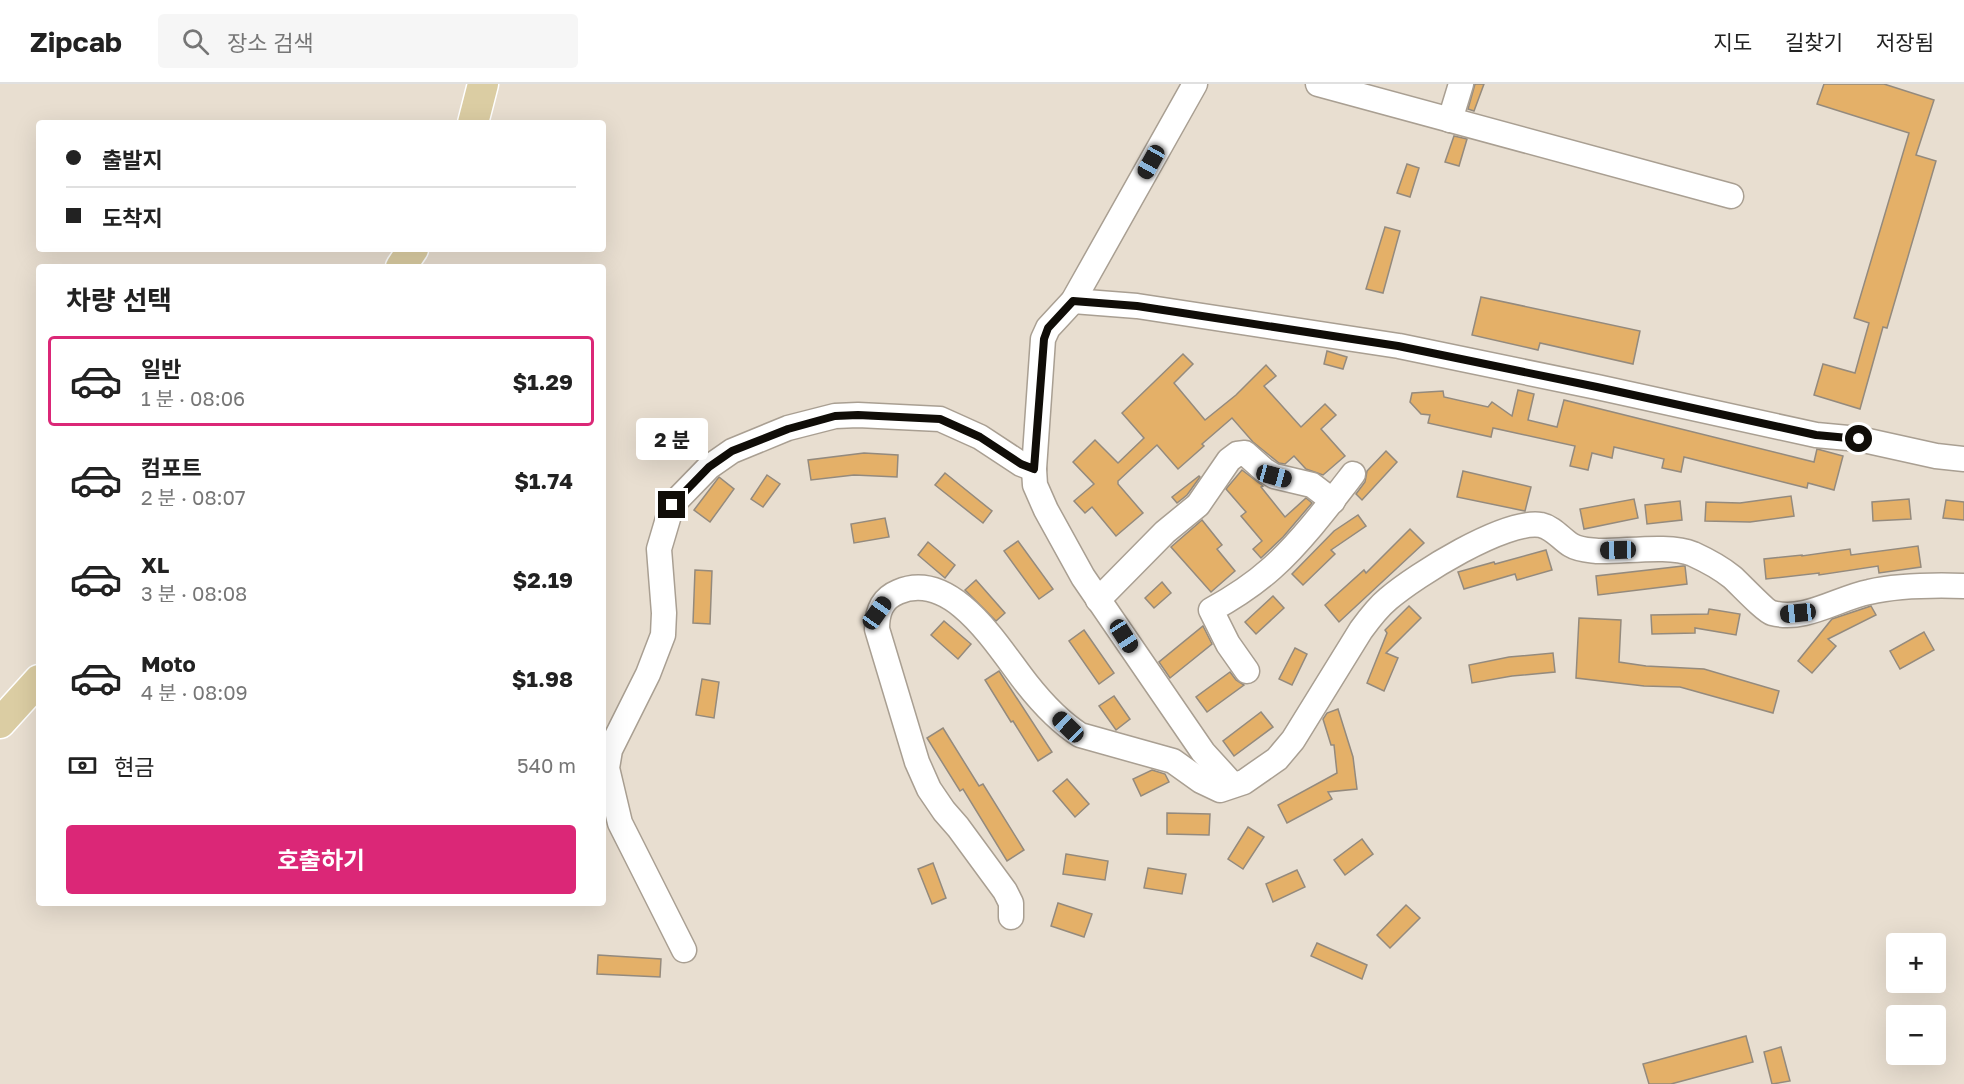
<!DOCTYPE html>
<html lang="ko">
<head>
<meta charset="utf-8">
<style>
	body { margin:0; font-family:"Golos Text","Noto Sans KR",sans-serif; background:#f6f6f6; color:#222; height:100vh; display:flex; flex-direction:column; font-size:22px; white-space:nowrap }
	* { box-sizing:border-box; margin:0 }
	p { font-size:20px; color:#767676 }
	.icon { flex:none; width:33px; height:33px; fill:none; stroke:currentColor; stroke-width:2; stroke-linecap:round; stroke-linejoin:round }
	.map { position:relative; flex:1; overflow:hidden }
	.drawer { position:absolute; left:36px; top:180px; width:570px; height:642px; display:flex; flex-direction:column; background:#fff; border-radius:6px; box-shadow:0 6px 24px #0002 }
	.drawer>* { flex:none }
	.banner { position:absolute; left:36px; top:36px; width:570px; height:132px; border-radius:6px; box-shadow:0 6px 24px #0002; display:grid; align-content:center; height:132px; padding:0 30px; background:#fff }
	.controls { position:absolute; left:1886px; top:849px; display:grid; gap:12px }
	.controls a { display:grid; place-items:center; width:60px; height:60px; border-radius:6px; background:#fff; box-shadow:0 6px 24px #0002; font-size:30px }
	.end { position:absolute; width:27px; height:27px; margin:-14px; border:8px solid #100d08; background:#fff; box-shadow:0 0 0 3px #fff }
	.from { border-radius:50% }
	.bubble { position:absolute; height:42px; border-radius:6px; background:#fff; box-shadow:0 6px 24px #0002; font-size:20px; font-weight:700; line-height:42px; text-align:center }
	.car { position:absolute; width:18px; height:36px; margin:-18px -9px; border-radius:8px; box-shadow:0 0 4px 2px #0007; background:linear-gradient(#222 24%,#8ab4d8 0 40%,#222 0 76%,#8ab4d8 0 86%,#222 0) }
	.banner b { display:flex; align-items:center; gap:21px; height:57px; font-size:22px }
	.banner b+b { border-top:2px solid #e0e0e0 }
	.banner i { width:15px; height:15px; background:#222 }
	ul { padding:0; list-style:none }
	li { display:flex; align-items:center; gap:18px; height:90px; margin:0 12px 9px; padding:0 18px; border:3px solid transparent; border-radius:6px }
	li div { flex:1 }
	li b { display:block; font-size:22px }
	li em { font-style:normal; font-weight:700 }
	li.current { border-color:#db2777 }
	li>.icon { width:54px; height:54px; stroke-width:1.5 }
	h2 { padding:0 30px; font-size:27px; line-height:72px }
	.pay { display:flex; align-items:center; gap:15px; height:66px; padding:0 30px; font-size:22px }
	.pay p { margin-inline-start:auto }
	.cta { display:flex; gap:12px; margin-top:auto; padding:12px 30px }
	.cta a { flex:1; height:69px; border-radius:6px; background:#db2777; color:#fff; font-size:24px; font-weight:700; line-height:69px; text-align:center }
	header { display:flex; align-items:center; gap:36px; box-sizing:border-box; height:84px; padding:0 30px; background:#fff; border-bottom:2px solid #e0e0e0 }
	header strong { font-size:28px }
	nav { display:flex; gap:33px; margin-inline-start:auto; font-size:21px }
	.search { width:420px; height:54px; background:#f6f6f6; display:flex; align-items:center; gap:15px; box-sizing:border-box; padding:0 21px; border-radius:6px; color:#767676; font-size:22px }
	.map>svg:first-child { display:block }
	.building { fill:#e4b068; stroke:#948a7d; stroke-width:1.5 }
	.lines { fill:none; stroke-linecap:round; stroke-linejoin:round }
	.minor-casing { stroke:#a99f92; stroke-width:27 }
	.major-casing { stroke:#fff; stroke-width:33 }
	.minor { stroke:#fff; stroke-width:24 }
	.major { stroke:#dbcda3; stroke-width:30 }
	.route { stroke:#100d08; stroke-width:8 }
</style>
</head>
<body>
<header>
<strong>Zipcab</strong>
<div class="search"><svg class="icon" aria-label="search" viewBox="0 0 24 24"><circle cx="10" cy="10" r="6"/><path d="M15 15l6 6"/></svg>장소 검색</div>
<nav><a>지도</a><a>길찾기</a><a>저장됨</a></nav>
</header>
<div class="map">
<svg width="1964" height="1000" viewBox="0 0 1964 1000">
	<rect width="100%" height="100%" fill="#e8ded0"/>
	<g class="building">
		<polygon points="1475,0 1484,0 1474,27 1468,25"/>
		<polygon points="1824,0 1884,0 1934,16 1916,71 1936,77 1887,244 1883,243 1860,325 1814,311 1823,280 1855,289 1869,239 1854,234 1909,49 1817,20"/>
		<polygon points="1454,52 1467,55 1459,82 1445,78"/>
		<polygon points="1407,80 1419,84 1410,113 1397,109"/>
		<polygon points="1385,143 1400,147 1383,209 1366,205"/>
		<polygon points="1481,213 1640,247 1633,280 1540,259 1538,266 1472,251"/>
		<polygon points="1327,267 1347,273 1343,285 1324,280"/>
		<polygon points="1183,270 1193,280 1174,299 1205,336 1236,311 1266,281 1276,292 1264,302 1301,343 1325,320 1336,331 1321,345 1345,372 1323,391 1306,385 1294,372 1285,380 1279,379 1253,358 1232,334 1202,360 1204,362 1178,385 1157,361 1118,397 1118,400 1143,429 1116,452 1092,423 1085,429 1074,417 1094,400 1073,378 1095,356 1118,379 1144,354 1122,329"/>
		<polygon points="1518,306 1534,310 1528,336 1557,343 1564,316 1814,378 1817,365 1843,372 1834,406 1808,399 1807,404 1684,373 1681,388 1662,384 1664,375 1614,363 1612,374 1592,369 1588,386 1570,382 1575,362 1493,344 1491,353 1428,339 1430,331 1421,330 1410,318 1412,309 1443,307 1444,313 1488,323 1492,318 1512,332"/>
		<polygon points="1386,367 1397,378 1362,416 1356,410 1365,398 1367,387"/>
		<polygon points="864,369 898,371 897,393 854,391 811,396 808,376"/>
		<polygon points="1242,386 1263,402 1261,403 1285,433 1306,414 1312,419 1283,453 1261,474 1253,465 1262,457 1241,432 1246,428 1226,405"/>
		<polygon points="1463,387 1531,403 1525,427 1457,413"/>
		<polygon points="945,389 992,427 983,439 935,401"/>
		<polygon points="767,391 780,400 763,423 751,415"/>
		<polygon points="1199,392 1200,393 1187,411 1177,419 1172,413"/>
		<polygon points="719,393 734,405 710,438 694,426"/>
		<polygon points="1791,412 1794,432 1750,438 1705,437 1706,418 1740,419"/>
		<polygon points="1634,415 1638,434 1584,445 1580,425"/>
		<polygon points="1909,415 1911,435 1873,437 1872,418"/>
		<polygon points="1946,416 1964,418 1964,436 1943,434"/>
		<polygon points="1680,417 1682,436 1647,440 1645,421"/>
		<polygon points="1358,431 1366,442 1331,466 1335,470 1303,501 1292,490 1334,447"/>
		<polygon points="885,434 889,453 854,459 851,440"/>
		<polygon points="1202,436 1222,461 1217,465 1235,487 1211,508 1171,463"/>
		<polygon points="1410,445 1424,459 1339,538 1325,521 1364,486 1366,489"/>
		<polygon points="1018,457 1053,505 1039,515 1004,467"/>
		<polygon points="928,458 955,481 945,494 918,471"/>
		<polygon points="1918,462 1921,483 1879,489 1878,482 1819,491 1819,489 1766,495 1764,475 1802,471 1802,472 1850,465 1851,471"/>
		<polygon points="1546,466 1552,486 1517,496 1515,490 1464,505 1458,488 1494,478 1495,480"/>
		<polygon points="1683,482 1685,482 1687,500 1598,511 1596,492"/>
		<polygon points="695,486 712,487 710,540 693,539"/>
		<polygon points="976,496 1005,529 996,537 965,506"/>
		<polygon points="1162,498 1171,509 1154,524 1145,514"/>
		<polygon points="1273,512 1284,524 1256,550 1245,538"/>
		<polygon points="1409,522 1421,534 1386,569 1398,574 1384,607 1367,599 1387,549 1385,546"/>
		<polygon points="1871,522 1876,531 1828,555 1836,562 1812,589 1798,577 1832,535"/>
		<polygon points="1709,525 1740,530 1736,551 1695,544 1695,549 1652,550 1651,531 1708,530"/>
		<polygon points="1579,534 1621,536 1619,578 1646,582 1704,585 1779,607 1773,629 1680,603 1644,602 1576,594"/>
		<polygon points="944,537 971,560 958,575 931,551"/>
		<polygon points="1203,542 1212,560 1170,594 1159,578"/>
		<polygon points="1084,546 1114,589 1099,600 1069,557"/>
		<polygon points="1924,548 1934,566 1900,585 1890,567"/>
		<polygon points="1295,564 1307,570 1292,601 1279,595"/>
		<polygon points="1553,569 1555,588 1512,592 1472,599 1469,581 1509,573"/>
		<polygon points="999,587 1052,668 1038,677 1013,637 1011,638 985,596"/>
		<polygon points="1230,588 1236,596 1244,601 1207,628 1196,613"/>
		<polygon points="702,595 719,598 714,634 696,631"/>
		<polygon points="1114,612 1130,635 1116,646 1099,622"/>
		<polygon points="1338,625 1353,673 1357,705 1328,708 1332,715 1287,739 1278,721 1337,689 1334,661 1331,661 1323,635 1327,629"/>
		<polygon points="1261,628 1273,643 1234,672 1223,657"/>
		<polygon points="943,644 979,702 983,700 1024,766 1007,777 963,705 960,707 927,654"/>
		<polygon points="1152,686 1165,690 1169,698 1141,712 1133,695"/>
		<polygon points="1067,695 1089,720 1075,733 1053,707"/>
		<polygon points="1167,729 1210,730 1209,751 1167,750"/>
		<polygon points="1248,743 1264,753 1243,785 1228,775"/>
		<polygon points="1362,755 1373,770 1345,791 1334,776"/>
		<polygon points="1066,770 1108,777 1105,796 1063,790"/>
		<polygon points="933,779 946,814 932,820 918,785"/>
		<polygon points="1148,784 1186,790 1182,810 1144,804"/>
		<polygon points="1297,786 1305,803 1273,818 1266,800"/>
		<polygon points="1058,819 1092,830 1084,853 1051,842"/>
		<polygon points="1406,821 1420,834 1390,864 1377,851"/>
		<polygon points="1317,859 1367,881 1362,895 1311,872"/>
		<polygon points="598,871 661,875 660,893 597,890"/>
		<polygon points="1746,952 1753,978 1671,1000 1649,1000 1643,980"/>
		<polygon points="1781,963 1790,997 1772,1000 1764,968"/>
	</g>
	<g class="lines">
		<defs>
			<g id="minor">
				<polyline points="1195,0 1073,217 1048,244 1043,255 1034,385 1035,401 1046,426 1083,493 1203,668 1233,701"/>
				<polyline points="1318,0 1731,112"/>
				<polyline points="1450,36 1461,0"/>
				<polyline points="1073,217 1137,222 1399,262 1597,303 1816,351 1859,355 1936,372 1964,375"/>
				<polyline points="1098,516 1165,448 1198,421 1229,376 1237,370 1245,369 1264,386 1274,392 1312,401 1333,417"/>
				<path d="M 1247,587 L 1228,560 L 1211,526 C 1233,514 1253,501 1272,484 C 1301,458 1329,421 1353,390"/>
				<path d="M 1011,833 L 1011,819 L 1005,807 L 958,743 L 944,727 L 929,705 L 917,678 L 877,545 C 877,529 881,515 898,508 C 953,484 999,565 1027,600 C 1042,619 1060,638 1080,651 L 1173,677 L 1201,697 L 1220,706 L 1244,698 L 1277,675 L 1293,656 L 1361,546 C 1369,535 1377,524 1388,515 C 1416,491 1505,435 1541,441 C 1554,444 1561,455 1571,461 C 1579,466 1589,466 1597,467 C 1624,468 1669,460 1693,470 C 1706,476 1721,484 1732,493 C 1740,500 1765,527 1772,529 C 1805,538 1838,514 1869,508 C 1900,501 1933,501 1964,502"/>
				<polyline points="684,866 620,739 607,684 610,666 648,590 663,551 664,529 659,465 672,421 709,383 732,367 788,344 835,332 858,331 940,335 980,353 1021,380 1034,385"/>
			</g>
			<g id="major">
				<polyline points="473,39 483,0"/>
				<polyline points="401,183 413,165"/>
				<polyline points="0,639 39,596"/>
			</g>
		</defs>
		<use href="#minor" class="minor-casing"/>
		<use href="#major" class="major-casing"/>
		<use href="#minor" class="minor"/>
		<use href="#major" class="major"/>
	</g>
	<g class="lines">
		<polyline class="route" points="672,421 709,383 732,367 788,345 835,332 858,331 940,335 980,353 1021,380 1034,385 1044,255 1048,244 1073,217 1137,222 1398,262 1597,303 1816,351 1859,355"/>
	</g>
</svg>
<div class="controls">
<a>+</a>
<a>−</a>
</div>
<i class="end from" style="left:1859px;top:355px"></i>
<i class="end" style="left:672px;top:421px"></i>
<div class="bubble" style="left:636px;top:334px;width:72px">2 분</div>
<i class="car" style="left:1151px;top:78px;rotate:209deg"></i>
<i class="car" style="left:1274px;top:392px;rotate:105deg"></i>
<i class="car" style="left:1618px;top:466px;rotate:269deg"></i>
<i class="car" style="left:877px;top:529px;rotate:35deg"></i>
<i class="car" style="left:1798px;top:529px;rotate:264deg"></i>
<i class="car" style="left:1124px;top:552px;rotate:147deg"></i>
<i class="car" style="left:1068px;top:643px;rotate:314deg"></i>
<div class="banner">
<b><i class="from"></i>출발지</b>
<b><i></i>도착지</b>
</div>
<section class="drawer">
<h2>차량 선택</h2>
<ul>
<li class="current"><svg class="icon" aria-label="car" viewBox="0 0 24 24"><path d="M5 17H2v-5l4-1 3-4h7l3 4 3 1v5h-3M9 17h6M6 11h13"/><circle cx="7" cy="17" r="2"/><circle cx="17" cy="17" r="2"/></svg><div><b>일반</b><p>1 분 · 08:06</p></div><em>$1.29</em></li>
<li><svg class="icon" aria-label="car" viewBox="0 0 24 24"><path d="M5 17H2v-5l4-1 3-4h7l3 4 3 1v5h-3M9 17h6M6 11h13"/><circle cx="7" cy="17" r="2"/><circle cx="17" cy="17" r="2"/></svg><div><b>컴포트</b><p>2 분 · 08:07</p></div><em>$1.74</em></li>
<li><svg class="icon" aria-label="car" viewBox="0 0 24 24"><path d="M5 17H2v-5l4-1 3-4h7l3 4 3 1v5h-3M9 17h6M6 11h13"/><circle cx="7" cy="17" r="2"/><circle cx="17" cy="17" r="2"/></svg><div><b>XL</b><p>3 분 · 08:08</p></div><em>$2.19</em></li>
<li><svg class="icon" aria-label="car" viewBox="0 0 24 24"><path d="M5 17H2v-5l4-1 3-4h7l3 4 3 1v5h-3M9 17h6M6 11h13"/><circle cx="7" cy="17" r="2"/><circle cx="17" cy="17" r="2"/></svg><div><b>Moto</b><p>4 분 · 08:09</p></div><em>$1.98</em></li>
</ul>
<div class="pay"><svg class="icon" aria-label="cash" viewBox="0 0 24 24"><path d="M3 7h18v10H3z"/><circle cx="12" cy="12" r="2"/></svg>현금<p>540 m</p></div>
<div class="cta"><a>호출하기</a></div>
</section>
</div>
</body>
</html>
